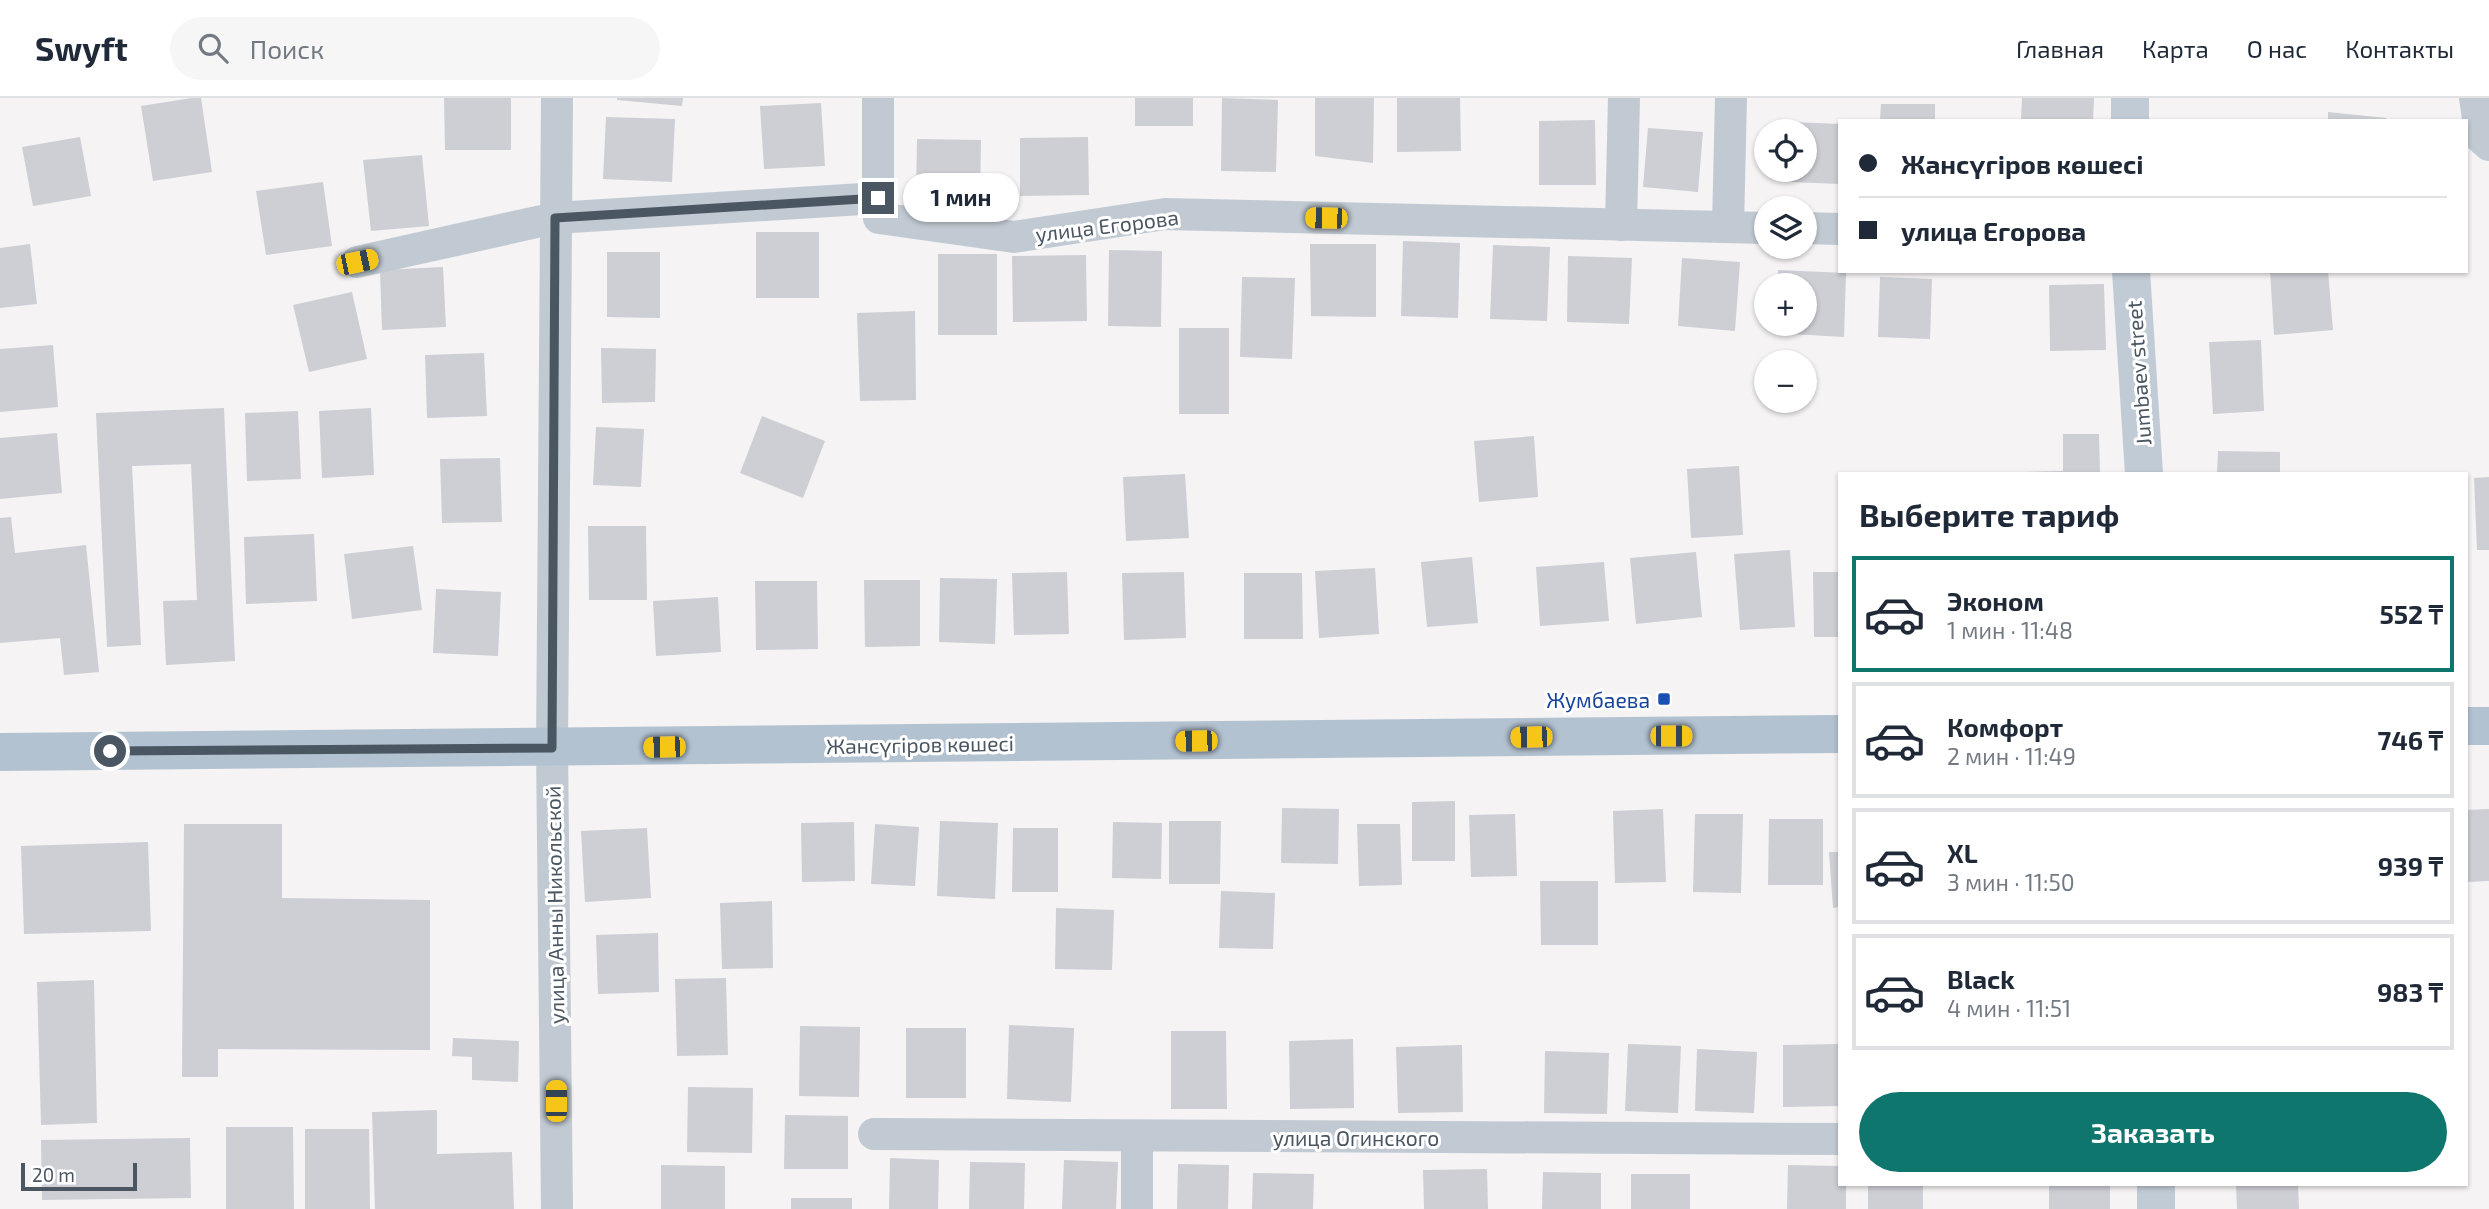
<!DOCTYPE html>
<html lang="ru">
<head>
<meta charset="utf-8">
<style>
	body { margin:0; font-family:"Exo 2",sans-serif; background:#f6f6f7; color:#1f2937; height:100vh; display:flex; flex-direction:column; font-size:26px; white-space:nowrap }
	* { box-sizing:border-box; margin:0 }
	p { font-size:23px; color:#747a83 }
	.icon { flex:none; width:38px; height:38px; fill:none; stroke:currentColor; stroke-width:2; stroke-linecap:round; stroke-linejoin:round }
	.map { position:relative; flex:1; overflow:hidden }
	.details { position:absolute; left:1838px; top:374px; width:630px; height:714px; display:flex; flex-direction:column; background:#fff; border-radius:0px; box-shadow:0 2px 5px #0004 }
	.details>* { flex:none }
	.top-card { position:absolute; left:1838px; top:21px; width:630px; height:154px; border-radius:0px; box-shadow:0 2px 5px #0004; display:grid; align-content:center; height:154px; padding:0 21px; background:#fff }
	.fabs { position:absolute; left:1754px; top:21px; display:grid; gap:14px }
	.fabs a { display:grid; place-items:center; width:63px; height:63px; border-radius:50%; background:#fff; box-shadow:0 2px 5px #0004; font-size:35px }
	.scale { position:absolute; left:21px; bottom:18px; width:116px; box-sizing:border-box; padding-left:7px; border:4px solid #4a5661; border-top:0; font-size:19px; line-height:24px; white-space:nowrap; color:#4a5661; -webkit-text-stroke:5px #fff; paint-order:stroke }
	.end { position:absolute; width:32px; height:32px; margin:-16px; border:9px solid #4a5661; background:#fff; box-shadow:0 0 0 4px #fff }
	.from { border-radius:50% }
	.bubble { position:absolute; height:49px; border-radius:24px; background:#fff; box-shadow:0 2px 5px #0004; font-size:23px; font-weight:700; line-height:49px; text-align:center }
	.car { position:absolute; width:21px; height:42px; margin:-21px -10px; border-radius:9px; box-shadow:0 0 5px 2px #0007; background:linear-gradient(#f5c518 24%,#345 0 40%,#f5c518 0 76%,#345 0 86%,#f5c518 0) }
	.top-card b { display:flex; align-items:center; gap:24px; height:66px; font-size:26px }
	.top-card b+b { border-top:2px solid #e0e1e3 }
	.top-card i { width:18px; height:18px; background:#1f2937 }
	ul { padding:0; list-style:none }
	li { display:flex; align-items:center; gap:21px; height:116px; margin:0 14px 10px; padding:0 7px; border:4px solid #e0e1e3; border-radius:0px }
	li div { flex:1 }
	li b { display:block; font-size:26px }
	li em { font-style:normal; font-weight:700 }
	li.on { border-color:#0f766e }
	li>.icon { width:63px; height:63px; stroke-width:1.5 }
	h2 { padding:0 21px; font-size:32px; line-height:84px }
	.button { display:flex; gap:14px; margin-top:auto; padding:14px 21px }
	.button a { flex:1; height:80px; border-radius:42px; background:#0f766e; color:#fff; font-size:28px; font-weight:700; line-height:80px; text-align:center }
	header { display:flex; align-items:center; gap:42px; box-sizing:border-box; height:98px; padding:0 35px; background:#fff; border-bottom:2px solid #e0e1e3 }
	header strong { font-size:33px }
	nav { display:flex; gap:38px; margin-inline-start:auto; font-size:24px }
	.search { width:490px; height:63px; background:#f6f6f7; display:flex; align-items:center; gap:18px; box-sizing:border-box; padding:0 24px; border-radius:38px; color:#747a83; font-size:26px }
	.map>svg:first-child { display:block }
	.building { fill:#cdcfd5 }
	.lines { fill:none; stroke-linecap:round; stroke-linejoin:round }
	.minor { stroke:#c1cad2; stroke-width:32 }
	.secondary { stroke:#c1cbd6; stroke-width:38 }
	.primary { stroke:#b3c2d1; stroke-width:38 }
	.route { stroke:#4a5661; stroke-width:9 }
	.transit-dot { fill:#1a4fb4; stroke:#fff; stroke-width:2.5 }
	.labels { text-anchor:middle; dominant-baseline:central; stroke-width:6; stroke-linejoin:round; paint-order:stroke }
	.street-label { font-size:21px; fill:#4a5661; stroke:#fff }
	.transit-label { font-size:21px; fill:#164399; stroke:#fff; text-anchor:end }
</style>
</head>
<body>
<header>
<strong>Swyft</strong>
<div class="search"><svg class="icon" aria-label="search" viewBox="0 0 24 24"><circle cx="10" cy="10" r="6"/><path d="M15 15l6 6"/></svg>Поиск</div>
<nav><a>Главная</a><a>Карта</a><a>О нас</a><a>Контакты</a></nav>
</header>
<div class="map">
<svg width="2489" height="1111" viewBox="0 0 2489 1111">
	<rect width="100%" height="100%" fill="#f5f3f3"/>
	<g class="building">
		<polygon points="192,0 201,0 212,74 153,83 141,8"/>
		<polygon points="444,0 511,0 511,52 445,52"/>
		<polygon points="617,0 683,0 682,8 617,2"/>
		<rect x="1135" y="0" width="58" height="28"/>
		<polygon points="1222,0 1278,2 1276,74 1221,73"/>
		<polygon points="1315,0 1374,0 1373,65 1315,58"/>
		<polygon points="1397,0 1460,0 1461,53 1397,54"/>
		<polygon points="2022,0 2094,0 2093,23 2021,23"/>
		<polygon points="821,5 825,68 764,71 760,8"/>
		<polygon points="1881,6 1935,6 1935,23 1880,23"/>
		<polygon points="2328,14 2386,20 2386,23 2328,23"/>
		<polygon points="606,19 675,21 672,84 603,81"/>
		<polygon points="1595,22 1596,87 1539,87 1539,23"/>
		<polygon points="1793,24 1839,26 1839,86 1791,84 1791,72 1804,72 1804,33 1792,33"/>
		<polygon points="1648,30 1703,34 1698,94 1643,89"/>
		<polygon points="80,39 91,98 33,108 22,49"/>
		<polygon points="1088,39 1089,97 1020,98 1020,40"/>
		<polygon points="917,41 981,42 980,100 916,99"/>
		<polygon points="422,57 429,128 371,133 363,62"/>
		<polygon points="323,84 332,148 266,157 256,93"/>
		<rect x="756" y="134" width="63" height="66"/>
		<polygon points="1403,143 1460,145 1458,220 1401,218"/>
		<polygon points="30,146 37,206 0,210 0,150"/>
		<polygon points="1310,146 1376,146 1376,219 1311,218"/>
		<polygon points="1493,147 1550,149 1547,223 1490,221"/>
		<polygon points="1109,152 1162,153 1161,229 1108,228"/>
		<polygon points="607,154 660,154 660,220 607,219"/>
		<rect x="938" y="156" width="59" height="81"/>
		<polygon points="1086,157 1087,223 1013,224 1012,158"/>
		<polygon points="1568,158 1632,160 1629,226 1567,224"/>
		<polygon points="1682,160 1740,164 1735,233 1678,228"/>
		<polygon points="443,169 446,229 382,232 380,172"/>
		<polygon points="1778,172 1846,175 1844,239 1775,235 1776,226 1804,226 1804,187 1778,187"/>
		<polygon points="2270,173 2328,173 2333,232 2274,237"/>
		<polygon points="1242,179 1295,180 1292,261 1240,259"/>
		<polygon points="1880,179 1932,181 1930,241 1878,239"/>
		<polygon points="2104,186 2106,252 2050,253 2049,187"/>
		<polygon points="352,194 367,261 309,274 293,207"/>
		<polygon points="915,213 916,302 860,303 857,215"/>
		<rect x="1179" y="230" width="50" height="86"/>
		<polygon points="2261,242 2264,313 2213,316 2209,244"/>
		<polygon points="53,247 58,309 0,314 0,251"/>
		<polygon points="601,250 656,251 655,304 602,305"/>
		<polygon points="484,255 487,318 427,320 425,257"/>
		<polygon points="224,310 235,563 166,567 163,503 197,502 191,366 132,368 141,547 107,549 96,315"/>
		<polygon points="371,310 374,377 322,380 319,313"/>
		<polygon points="298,313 301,381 247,383 245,315"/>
		<polygon points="762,318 825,343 803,400 740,375"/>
		<polygon points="596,329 644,331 641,389 593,387"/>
		<polygon points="57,335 62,395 0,401 0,340"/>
		<polygon points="2063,336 2099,336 2100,376 2026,376 2026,374 2063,373"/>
		<polygon points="1534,338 1538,399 1479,404 1474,343"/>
		<polygon points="2218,353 2280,354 2280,376 2217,376"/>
		<polygon points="500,360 502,424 442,425 440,361"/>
		<polygon points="1739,368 1743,437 1691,440 1687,371"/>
		<polygon points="1185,376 1189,440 1126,443 1123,379"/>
		<polygon points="2489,379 2489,452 2477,452 2474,380"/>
		<polygon points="11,419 15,455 86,447 99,574 64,577 60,540 0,545 0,420"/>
		<polygon points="588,428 646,428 647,502 589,502"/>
		<polygon points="314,436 317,503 246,506 244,439"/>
		<polygon points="413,448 422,512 352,521 344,456"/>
		<polygon points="1790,452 1795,529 1740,532 1734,456"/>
		<polygon points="1696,454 1702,519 1636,526 1630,460"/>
		<polygon points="1472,459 1478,525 1427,529 1421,464"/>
		<polygon points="1604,464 1609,523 1540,528 1536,469"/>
		<polygon points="1375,470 1379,536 1319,540 1315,473"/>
		<polygon points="1067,474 1069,536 1014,537 1012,475"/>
		<polygon points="1184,474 1186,540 1124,542 1122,475"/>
		<polygon points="1813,474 1839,474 1839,539 1814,539"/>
		<polygon points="1244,475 1302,475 1303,541 1244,541"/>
		<polygon points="940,480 997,481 995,546 939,544"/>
		<polygon points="864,482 920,482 920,548 865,549"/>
		<polygon points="755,483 817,483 818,551 756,552"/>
		<polygon points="436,491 501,494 498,558 433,555"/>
		<polygon points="718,499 721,554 656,558 653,503"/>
		<polygon points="1455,703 1455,763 1412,763 1412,704"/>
		<polygon points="1282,710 1339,711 1338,766 1281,765"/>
		<polygon points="1663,711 1666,784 1615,785 1613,713"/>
		<polygon points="2489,711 2489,783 2466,784 2466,712"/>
		<polygon points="1515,716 1517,778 1471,779 1469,717"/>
		<polygon points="1695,716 1743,716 1741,795 1693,794"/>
		<polygon points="1769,721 1823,721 1823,787 1768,787"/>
		<polygon points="940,723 998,725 995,801 937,798"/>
		<polygon points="1169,723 1221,723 1220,786 1169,786"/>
		<polygon points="854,724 855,783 802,784 801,725"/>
		<polygon points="1113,724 1162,725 1161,781 1112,780"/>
		<polygon points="184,726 282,726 282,800 430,802 430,952 218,951 218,979 182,979"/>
		<polygon points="875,726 919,729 915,788 871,786"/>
		<polygon points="1357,726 1400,726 1402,787 1359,788"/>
		<polygon points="647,730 651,800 585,804 581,733"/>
		<polygon points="1013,730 1058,730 1058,794 1012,794"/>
		<polygon points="148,744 151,833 24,836 21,748"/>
		<polygon points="1829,754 1839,754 1839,809 1833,810"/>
		<polygon points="1540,783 1598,783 1598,847 1541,847"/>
		<polygon points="1221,793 1275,795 1273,851 1219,850"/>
		<polygon points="772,803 773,870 722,871 720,805"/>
		<polygon points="1056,810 1114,812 1112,872 1055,871"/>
		<polygon points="658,835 659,894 598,896 596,837"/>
		<polygon points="726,880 728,957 677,958 675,881"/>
		<polygon points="94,882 97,1025 41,1027 37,884"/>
		<polygon points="1009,927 1074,930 1071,1004 1007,1001"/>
		<polygon points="800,928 860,929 859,999 799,998"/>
		<rect x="906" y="930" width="60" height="70"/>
		<polygon points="1171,933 1226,933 1227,1011 1171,1011"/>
		<polygon points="453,940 519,943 518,984 472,982 472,959 452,958"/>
		<polygon points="1353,941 1354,1010 1290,1011 1289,943"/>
		<polygon points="1628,946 1681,948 1678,1015 1625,1013"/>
		<polygon points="1839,946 1839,1008 1783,1009 1783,947"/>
		<polygon points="1462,947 1463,1014 1398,1015 1396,949"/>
		<polygon points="1697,951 1757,954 1754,1015 1695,1013"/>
		<polygon points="1545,953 1609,955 1607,1016 1544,1015"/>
		<polygon points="688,989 753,990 752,1055 687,1054"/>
		<polygon points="437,1012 437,1056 512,1054 514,1111 375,1111 372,1014"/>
		<polygon points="785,1017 848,1018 848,1071 784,1071"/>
		<polygon points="226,1029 293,1029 294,1111 226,1111"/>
		<polygon points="305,1031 369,1031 370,1111 305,1111"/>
		<polygon points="190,1040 191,1100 42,1102 41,1042"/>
		<polygon points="890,1060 939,1062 938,1111 889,1111"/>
		<polygon points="1064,1062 1118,1064 1116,1111 1062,1111"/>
		<polygon points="970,1064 1025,1065 1024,1111 969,1111"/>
		<polygon points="1178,1066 1229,1067 1228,1111 1177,1111"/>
		<polygon points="661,1067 725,1068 725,1111 661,1111"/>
		<polygon points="1788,1067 1839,1068 1839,1087 1846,1087 1846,1111 1787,1111"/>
		<polygon points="1487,1071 1488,1111 1424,1111 1423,1072"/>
		<polygon points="1543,1074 1601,1075 1601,1111 1542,1111"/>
		<polygon points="1253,1075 1314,1076 1313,1111 1252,1111"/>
		<rect x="1631" y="1076" width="59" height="35"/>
		<rect x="1868" y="1087" width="55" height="24"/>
		<rect x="2049" y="1087" width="61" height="24"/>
		<polygon points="2236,1087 2298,1087 2299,1111 2237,1111"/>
		<rect x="791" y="1100" width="61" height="11"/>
	</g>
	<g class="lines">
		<g class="minor">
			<polyline points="557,0 552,650 557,1111"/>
			<polyline points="878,0 878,100"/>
			<polyline points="2475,0 2481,40 2489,47"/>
			<polyline points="1621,127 1624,0"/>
			<polyline points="1728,129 1731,0"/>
			<polyline points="1804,130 1839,131"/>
			<polyline points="357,164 555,120 878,100 879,120 1014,139 1165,116 1766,130"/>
			<polyline points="874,1036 1839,1041"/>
			<polyline points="1137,1038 1137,1111"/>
		</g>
		<g class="secondary">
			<polyline points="2130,23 2130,0"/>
			<polyline points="2131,173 2144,376"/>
			<polyline points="2156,1087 2156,1111"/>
		</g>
		<g class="primary">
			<polyline points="2466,628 2489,628"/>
			<polyline points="0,654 1839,636"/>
		</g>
	</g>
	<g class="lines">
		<polyline class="route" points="110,653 552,650 555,120 878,100"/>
	</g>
	<rect class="transit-dot" x="1657" y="594" width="14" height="14" rx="3.5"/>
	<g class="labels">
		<g class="street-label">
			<text transform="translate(1107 127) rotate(-7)">улица Егорова</text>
			<text transform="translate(2138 275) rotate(-94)">Jumbaev street</text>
			<text transform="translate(920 646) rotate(-1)">Жансүгіров көшесі</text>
			<text transform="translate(554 807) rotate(-91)">улица Анны Никольской</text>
			<text x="1356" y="1039">улица Огинского</text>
		</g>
		<g class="transit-label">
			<text x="1650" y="601">Жумбаева</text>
		</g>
	</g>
</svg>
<div class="fabs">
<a><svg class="icon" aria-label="locate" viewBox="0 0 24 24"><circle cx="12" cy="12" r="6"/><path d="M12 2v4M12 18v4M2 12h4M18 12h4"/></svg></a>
<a><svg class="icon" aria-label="layers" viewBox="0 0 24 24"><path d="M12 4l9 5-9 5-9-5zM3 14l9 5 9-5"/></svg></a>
<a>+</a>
<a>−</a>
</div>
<div class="scale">20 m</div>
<i class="end from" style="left:110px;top:653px"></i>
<i class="end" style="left:878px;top:100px"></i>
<div class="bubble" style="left:903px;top:75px;width:116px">1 мин</div>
<i class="car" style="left:1326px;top:120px;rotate:271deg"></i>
<i class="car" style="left:357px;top:164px;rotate:78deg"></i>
<i class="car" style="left:1671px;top:638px;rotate:90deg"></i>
<i class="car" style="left:1531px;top:639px;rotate:269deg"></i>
<i class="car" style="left:1196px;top:643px;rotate:269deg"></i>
<i class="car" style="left:664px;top:649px;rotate:269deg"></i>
<i class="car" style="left:556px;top:1003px;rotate:0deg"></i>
<div class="top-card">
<b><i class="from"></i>Жансүгіров көшесі</b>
<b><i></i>улица Егорова</b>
</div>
<section class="details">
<h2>Выберите тариф</h2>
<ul>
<li class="on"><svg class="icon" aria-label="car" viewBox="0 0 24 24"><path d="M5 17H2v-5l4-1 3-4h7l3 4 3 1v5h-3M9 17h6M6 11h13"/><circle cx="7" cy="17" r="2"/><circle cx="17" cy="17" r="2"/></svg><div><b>Эконом</b><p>1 мин · 11:48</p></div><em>552 ₸</em></li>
<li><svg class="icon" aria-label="car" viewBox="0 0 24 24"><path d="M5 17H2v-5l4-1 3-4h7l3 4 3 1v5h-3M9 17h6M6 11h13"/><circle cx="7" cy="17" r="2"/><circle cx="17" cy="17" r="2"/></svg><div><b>Комфорт</b><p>2 мин · 11:49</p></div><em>746 ₸</em></li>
<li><svg class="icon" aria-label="car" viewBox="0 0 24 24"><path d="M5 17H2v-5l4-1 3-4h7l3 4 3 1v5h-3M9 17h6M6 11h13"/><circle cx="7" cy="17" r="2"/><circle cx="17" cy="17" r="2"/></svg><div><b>XL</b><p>3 мин · 11:50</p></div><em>939 ₸</em></li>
<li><svg class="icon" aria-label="car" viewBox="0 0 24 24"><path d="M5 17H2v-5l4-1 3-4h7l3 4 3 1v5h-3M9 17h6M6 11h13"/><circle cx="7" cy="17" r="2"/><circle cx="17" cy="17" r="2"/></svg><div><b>Black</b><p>4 мин · 11:51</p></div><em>983 ₸</em></li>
</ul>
<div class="button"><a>Заказать</a></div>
</section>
</div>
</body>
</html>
